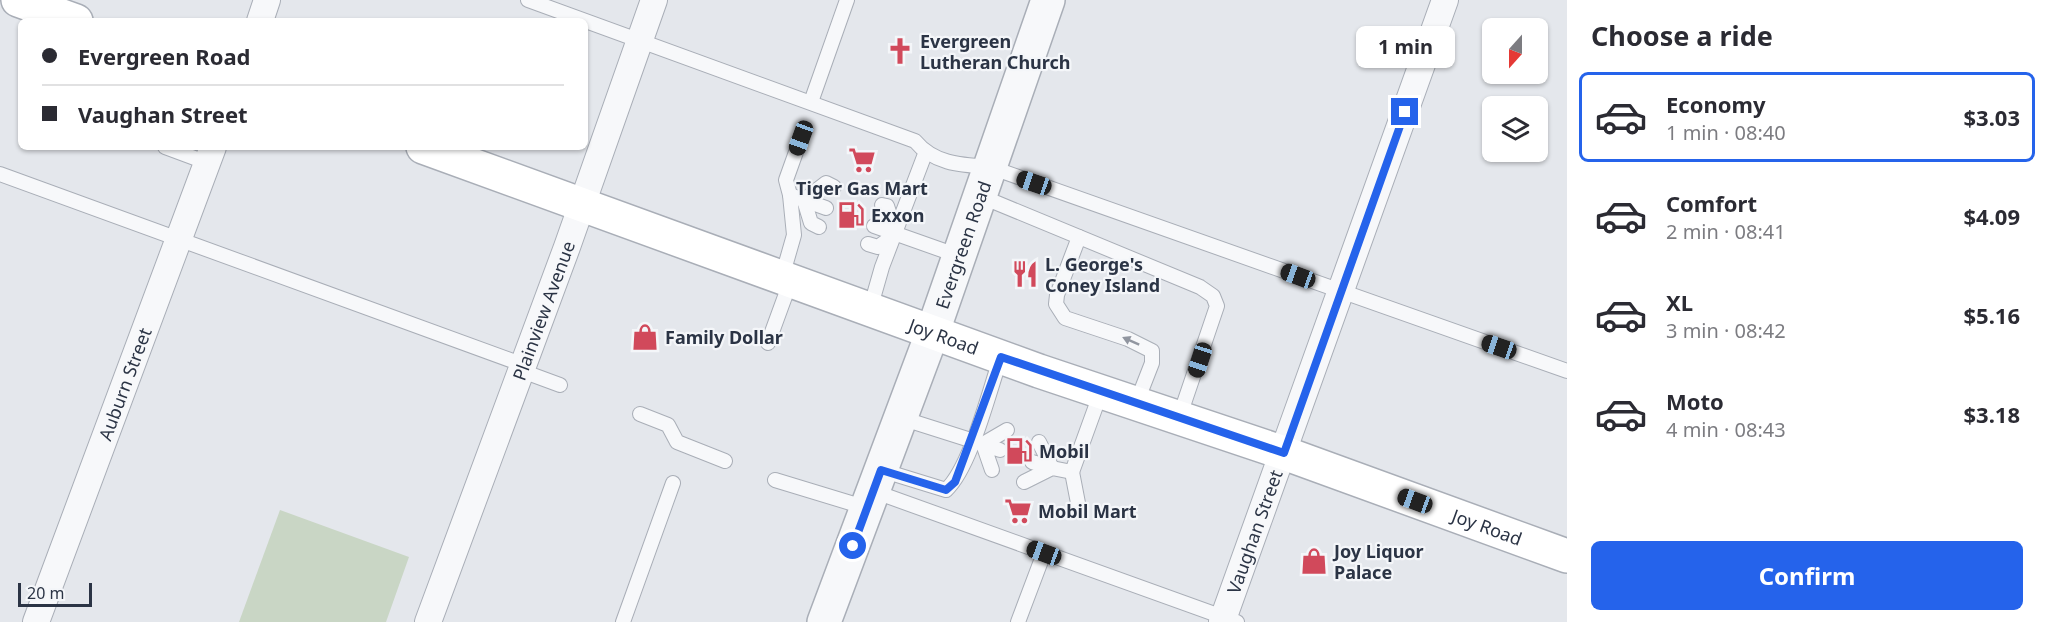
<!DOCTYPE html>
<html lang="en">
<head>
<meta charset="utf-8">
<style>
	body { margin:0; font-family:"Noto Sans",sans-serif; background:#f7f7f7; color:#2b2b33; height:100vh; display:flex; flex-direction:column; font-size:22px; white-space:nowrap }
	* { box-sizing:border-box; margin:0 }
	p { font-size:20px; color:#7c7c81 }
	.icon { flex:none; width:33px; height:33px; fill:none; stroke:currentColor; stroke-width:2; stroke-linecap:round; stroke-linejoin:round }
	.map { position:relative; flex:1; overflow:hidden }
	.side { display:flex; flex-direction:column; background:#fff; width:480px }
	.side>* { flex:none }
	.banner { position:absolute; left:18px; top:18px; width:570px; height:132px; border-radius:9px; box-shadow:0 2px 4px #0004; display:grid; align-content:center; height:132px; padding:0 24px; background:#fff }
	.needle { width:39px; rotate:201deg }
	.tools { position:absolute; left:1482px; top:18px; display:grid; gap:12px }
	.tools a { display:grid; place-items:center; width:66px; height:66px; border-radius:9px; background:#fff; box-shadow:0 2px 4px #0004; font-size:30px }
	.scale { position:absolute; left:18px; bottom:15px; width:74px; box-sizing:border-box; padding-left:6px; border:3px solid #2b3445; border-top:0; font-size:16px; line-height:21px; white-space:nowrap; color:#2b3445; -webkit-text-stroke:4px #f4f6f9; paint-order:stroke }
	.end { position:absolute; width:27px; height:27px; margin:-14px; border:8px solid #2563eb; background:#fff; box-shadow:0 0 0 3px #fff }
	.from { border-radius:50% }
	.bubble { position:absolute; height:42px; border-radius:9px; background:#fff; box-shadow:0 2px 4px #0004; font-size:20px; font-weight:700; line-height:42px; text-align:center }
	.car { position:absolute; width:18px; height:36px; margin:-18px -9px; border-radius:8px; box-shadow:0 0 4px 2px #0007; background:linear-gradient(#222 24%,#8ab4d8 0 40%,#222 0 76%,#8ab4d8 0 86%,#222 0) }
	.banner b { display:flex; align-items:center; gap:21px; height:57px; font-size:22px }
	.banner b+b { border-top:2px solid #e1e1e2 }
	.banner i { width:15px; height:15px; background:#2b2b33 }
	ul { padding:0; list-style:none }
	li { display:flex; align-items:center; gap:18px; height:90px; margin:0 12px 9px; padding:0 12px; border:3px solid transparent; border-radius:9px }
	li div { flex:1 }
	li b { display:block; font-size:22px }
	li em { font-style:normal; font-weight:700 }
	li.active { border-color:#2563eb }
	li>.icon { width:54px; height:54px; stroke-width:1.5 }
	h2 { padding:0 24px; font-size:27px; line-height:72px }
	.primary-button { display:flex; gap:12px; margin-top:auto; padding:12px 24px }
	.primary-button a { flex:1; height:69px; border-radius:9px; background:#2563eb; color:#fff; font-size:24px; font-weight:700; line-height:69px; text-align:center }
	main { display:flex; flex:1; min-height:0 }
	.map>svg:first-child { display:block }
	.green { fill:#c9d6c5 }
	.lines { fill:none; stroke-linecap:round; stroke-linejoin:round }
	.service-casing { stroke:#a9aeb7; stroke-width:16 }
	.minor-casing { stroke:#a9aeb7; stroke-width:28 }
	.tertiary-casing { stroke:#a9aeb7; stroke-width:36 }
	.secondary-casing { stroke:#a9aeb7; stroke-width:36 }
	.service { stroke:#f7f8fa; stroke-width:14 }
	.minor { stroke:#f7f8fa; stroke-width:26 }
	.tertiary { stroke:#f7f8fa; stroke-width:33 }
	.secondary { stroke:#fff; stroke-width:33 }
	.oneway { fill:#9196a0 }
	.route { stroke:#2563eb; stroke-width:8 }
	.labels { text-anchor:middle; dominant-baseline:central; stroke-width:4.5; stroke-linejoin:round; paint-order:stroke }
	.poi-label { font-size:18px; font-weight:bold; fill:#2b3445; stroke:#f4f6f9; text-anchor:start }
	.street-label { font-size:18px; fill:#2b3445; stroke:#f4f6f9 }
</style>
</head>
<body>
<main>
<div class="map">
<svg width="1567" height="622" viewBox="0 0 1567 622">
	<rect width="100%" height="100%" fill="#e4e7ec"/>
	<polygon class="green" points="280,510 409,557 386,622 239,622"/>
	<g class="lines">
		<defs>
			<g id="service">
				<path d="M 528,0 L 915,141 C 934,164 961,165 990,167 L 1567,371"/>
				<polyline points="811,102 847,0"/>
				<polyline points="165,147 208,163"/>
				<polyline points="0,174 524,365"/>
				<polyline points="790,195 786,180 801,138"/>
				<polyline points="980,196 1200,287 1213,296 1217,306 1179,418"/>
				<polyline points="874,226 959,256"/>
				<polyline points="819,227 811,223 804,200 826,183 834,187"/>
				<polyline points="1079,237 1057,295 1056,304 1065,318 1128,339 1152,351 1152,363 1136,404"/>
				<polyline points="868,244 878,247 896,234 887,206 882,205"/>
				<polyline points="782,277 794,235 790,195 826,208"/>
				<polyline points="870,309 882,267 925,154"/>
				<polyline points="768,343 791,280"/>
				<polyline points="522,371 560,385"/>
				<polyline points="640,414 668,425 677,442 725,461"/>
				<polyline points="901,418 983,444 1007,430"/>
				<polyline points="1032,462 1052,468 1039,442"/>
				<path d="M 881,470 L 946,490 C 971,467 989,391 1001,357"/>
				<polyline points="992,470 983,444 1000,450"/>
				<polyline points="1072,472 1078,503"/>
				<polyline points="775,480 867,508"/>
				<polyline points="1024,482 1052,468 1072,472 1101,392"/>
				<polyline points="873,491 1237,622"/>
				<polyline points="623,622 673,483"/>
				<polyline points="1018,622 1044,553"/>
			</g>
			<g id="minor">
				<polyline points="260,21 267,0"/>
				<path id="s1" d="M 36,622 L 213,147"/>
				<path id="s2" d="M 428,622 L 567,247 L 654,0"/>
				<path id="s3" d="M 1222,622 L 1445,0"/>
			</g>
			<g id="tertiary">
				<path id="s4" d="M 824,622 L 933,331 L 1048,0"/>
			</g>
			<g id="secondary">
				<polyline points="18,0 76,21"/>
				<path id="s5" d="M 423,147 L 1039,371 L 1284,453 L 1567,556"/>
			</g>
		</defs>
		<use href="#service" class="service-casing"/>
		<use href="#minor" class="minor-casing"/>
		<use href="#tertiary" class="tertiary-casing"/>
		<use href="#secondary" class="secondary-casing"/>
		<use href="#service" class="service"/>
		<use href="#minor" class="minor"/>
		<use href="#tertiary" class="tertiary"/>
		<use href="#secondary" class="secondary"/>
	</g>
	<defs><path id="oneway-solid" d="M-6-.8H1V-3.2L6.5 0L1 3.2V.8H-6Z" transform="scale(1.5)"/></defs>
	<use class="oneway" href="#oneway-solid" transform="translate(1131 341) rotate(-156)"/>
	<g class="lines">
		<polyline class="route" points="853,546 881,470 946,490 955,482 1001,357 1284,453 1405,112"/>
	</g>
	<defs>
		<symbol id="church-bare" viewBox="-9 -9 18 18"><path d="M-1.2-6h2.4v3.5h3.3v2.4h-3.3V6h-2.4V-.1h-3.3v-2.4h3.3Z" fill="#d1495b" stroke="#f4f6f9" stroke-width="2.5" paint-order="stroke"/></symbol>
		<symbol id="supermarket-bare" viewBox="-9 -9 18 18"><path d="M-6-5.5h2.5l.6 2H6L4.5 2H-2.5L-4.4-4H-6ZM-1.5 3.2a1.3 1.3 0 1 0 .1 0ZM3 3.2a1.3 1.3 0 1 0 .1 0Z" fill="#d1495b" stroke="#f4f6f9" stroke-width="2.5" paint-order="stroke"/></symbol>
		<symbol id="fuel-bare" viewBox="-9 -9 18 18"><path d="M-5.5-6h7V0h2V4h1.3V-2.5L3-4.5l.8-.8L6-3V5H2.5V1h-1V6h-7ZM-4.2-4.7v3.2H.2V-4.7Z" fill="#d1495b" stroke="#f4f6f9" stroke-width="2.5" paint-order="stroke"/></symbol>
		<symbol id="restaurant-bare" viewBox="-9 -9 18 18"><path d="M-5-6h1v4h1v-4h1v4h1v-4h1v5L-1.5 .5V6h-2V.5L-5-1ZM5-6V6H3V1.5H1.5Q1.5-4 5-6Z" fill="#d1495b" stroke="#f4f6f9" stroke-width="2.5" paint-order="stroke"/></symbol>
		<symbol id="shop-bare" viewBox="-9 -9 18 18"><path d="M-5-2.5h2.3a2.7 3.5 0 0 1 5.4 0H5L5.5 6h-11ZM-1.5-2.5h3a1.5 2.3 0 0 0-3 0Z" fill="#d1495b" stroke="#f4f6f9" stroke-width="2.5" paint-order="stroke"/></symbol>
	</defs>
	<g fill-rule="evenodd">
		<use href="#church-bare" x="881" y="32" width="38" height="38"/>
		<use href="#supermarket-bare" x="843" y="141" width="38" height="38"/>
		<use href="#fuel-bare" x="832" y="196" width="38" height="38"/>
		<use href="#restaurant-bare" x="1006" y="255" width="38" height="38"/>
		<use href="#shop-bare" x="626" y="318" width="38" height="38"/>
		<use href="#fuel-bare" x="1000" y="432" width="38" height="38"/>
		<use href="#supermarket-bare" x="999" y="492" width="38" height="38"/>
		<use href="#shop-bare" x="1295" y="542" width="38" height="38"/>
	</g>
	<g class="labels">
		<g class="poi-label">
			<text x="920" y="41">Evergreen<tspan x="920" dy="21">Lutheran Church</tspan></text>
			<text x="862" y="188" text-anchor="middle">Tiger Gas Mart</text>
			<text x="871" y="215">Exxon</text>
			<text x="1045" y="264">L. George's<tspan x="1045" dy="21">Coney Island</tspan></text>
			<text x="665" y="337">Family Dollar</text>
			<text x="1039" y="451">Mobil</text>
			<text x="1038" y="511">Mobil Mart</text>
			<text x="1334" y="551">Joy Liquor<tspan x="1334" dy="21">Palace</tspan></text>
		</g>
		<g class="street-label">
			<text stroke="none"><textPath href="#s4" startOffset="402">Evergreen Road</textPath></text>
			<text stroke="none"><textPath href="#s2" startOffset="332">Plainview Avenue</textPath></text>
			<text stroke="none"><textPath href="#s5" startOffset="554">Joy Road</textPath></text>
			<text stroke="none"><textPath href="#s1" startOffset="254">Auburn Street</textPath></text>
			<text stroke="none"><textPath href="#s5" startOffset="1130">Joy Road</textPath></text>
			<text stroke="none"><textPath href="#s3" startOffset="96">Vaughan Street</textPath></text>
		</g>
	</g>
</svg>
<div class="tools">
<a><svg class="needle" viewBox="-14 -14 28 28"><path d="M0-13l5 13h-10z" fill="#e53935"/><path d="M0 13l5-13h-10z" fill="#7c7c81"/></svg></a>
<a><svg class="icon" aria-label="layers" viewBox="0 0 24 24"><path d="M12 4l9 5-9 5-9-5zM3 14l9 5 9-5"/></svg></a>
</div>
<div class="scale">20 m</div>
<i class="end from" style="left:853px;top:546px"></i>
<i class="end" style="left:1405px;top:112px"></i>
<div class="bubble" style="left:1356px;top:26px;width:99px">1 min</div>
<i class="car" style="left:801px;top:138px;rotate:200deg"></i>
<i class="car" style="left:1034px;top:183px;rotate:289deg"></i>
<i class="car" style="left:1298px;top:276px;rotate:290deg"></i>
<i class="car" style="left:1499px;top:347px;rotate:289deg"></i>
<i class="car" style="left:1200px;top:360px;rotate:198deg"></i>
<i class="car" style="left:1415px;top:501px;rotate:290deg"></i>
<i class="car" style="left:1044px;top:553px;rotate:290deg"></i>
<div class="banner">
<b><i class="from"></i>Evergreen Road</b>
<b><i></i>Vaughan Street</b>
</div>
</div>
<section class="side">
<h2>Choose a ride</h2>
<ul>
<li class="active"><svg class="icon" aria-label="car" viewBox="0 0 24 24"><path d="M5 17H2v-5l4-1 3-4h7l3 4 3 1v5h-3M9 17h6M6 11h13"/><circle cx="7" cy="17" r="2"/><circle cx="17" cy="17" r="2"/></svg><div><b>Economy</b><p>1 min · 08:40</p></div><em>$3.03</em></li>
<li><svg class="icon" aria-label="car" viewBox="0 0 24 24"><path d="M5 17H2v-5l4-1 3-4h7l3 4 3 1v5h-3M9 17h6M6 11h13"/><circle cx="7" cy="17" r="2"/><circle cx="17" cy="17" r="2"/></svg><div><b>Comfort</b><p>2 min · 08:41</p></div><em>$4.09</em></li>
<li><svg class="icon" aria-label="car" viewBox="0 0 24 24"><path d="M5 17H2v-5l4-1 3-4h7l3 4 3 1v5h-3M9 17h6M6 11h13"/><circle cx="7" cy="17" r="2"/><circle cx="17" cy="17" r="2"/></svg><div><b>XL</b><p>3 min · 08:42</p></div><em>$5.16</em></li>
<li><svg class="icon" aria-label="car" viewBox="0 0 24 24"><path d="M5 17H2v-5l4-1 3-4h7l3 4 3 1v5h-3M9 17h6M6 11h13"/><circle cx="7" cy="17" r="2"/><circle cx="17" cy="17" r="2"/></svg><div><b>Moto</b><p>4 min · 08:43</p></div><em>$3.18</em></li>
</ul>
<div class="primary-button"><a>Confirm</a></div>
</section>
</main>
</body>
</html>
